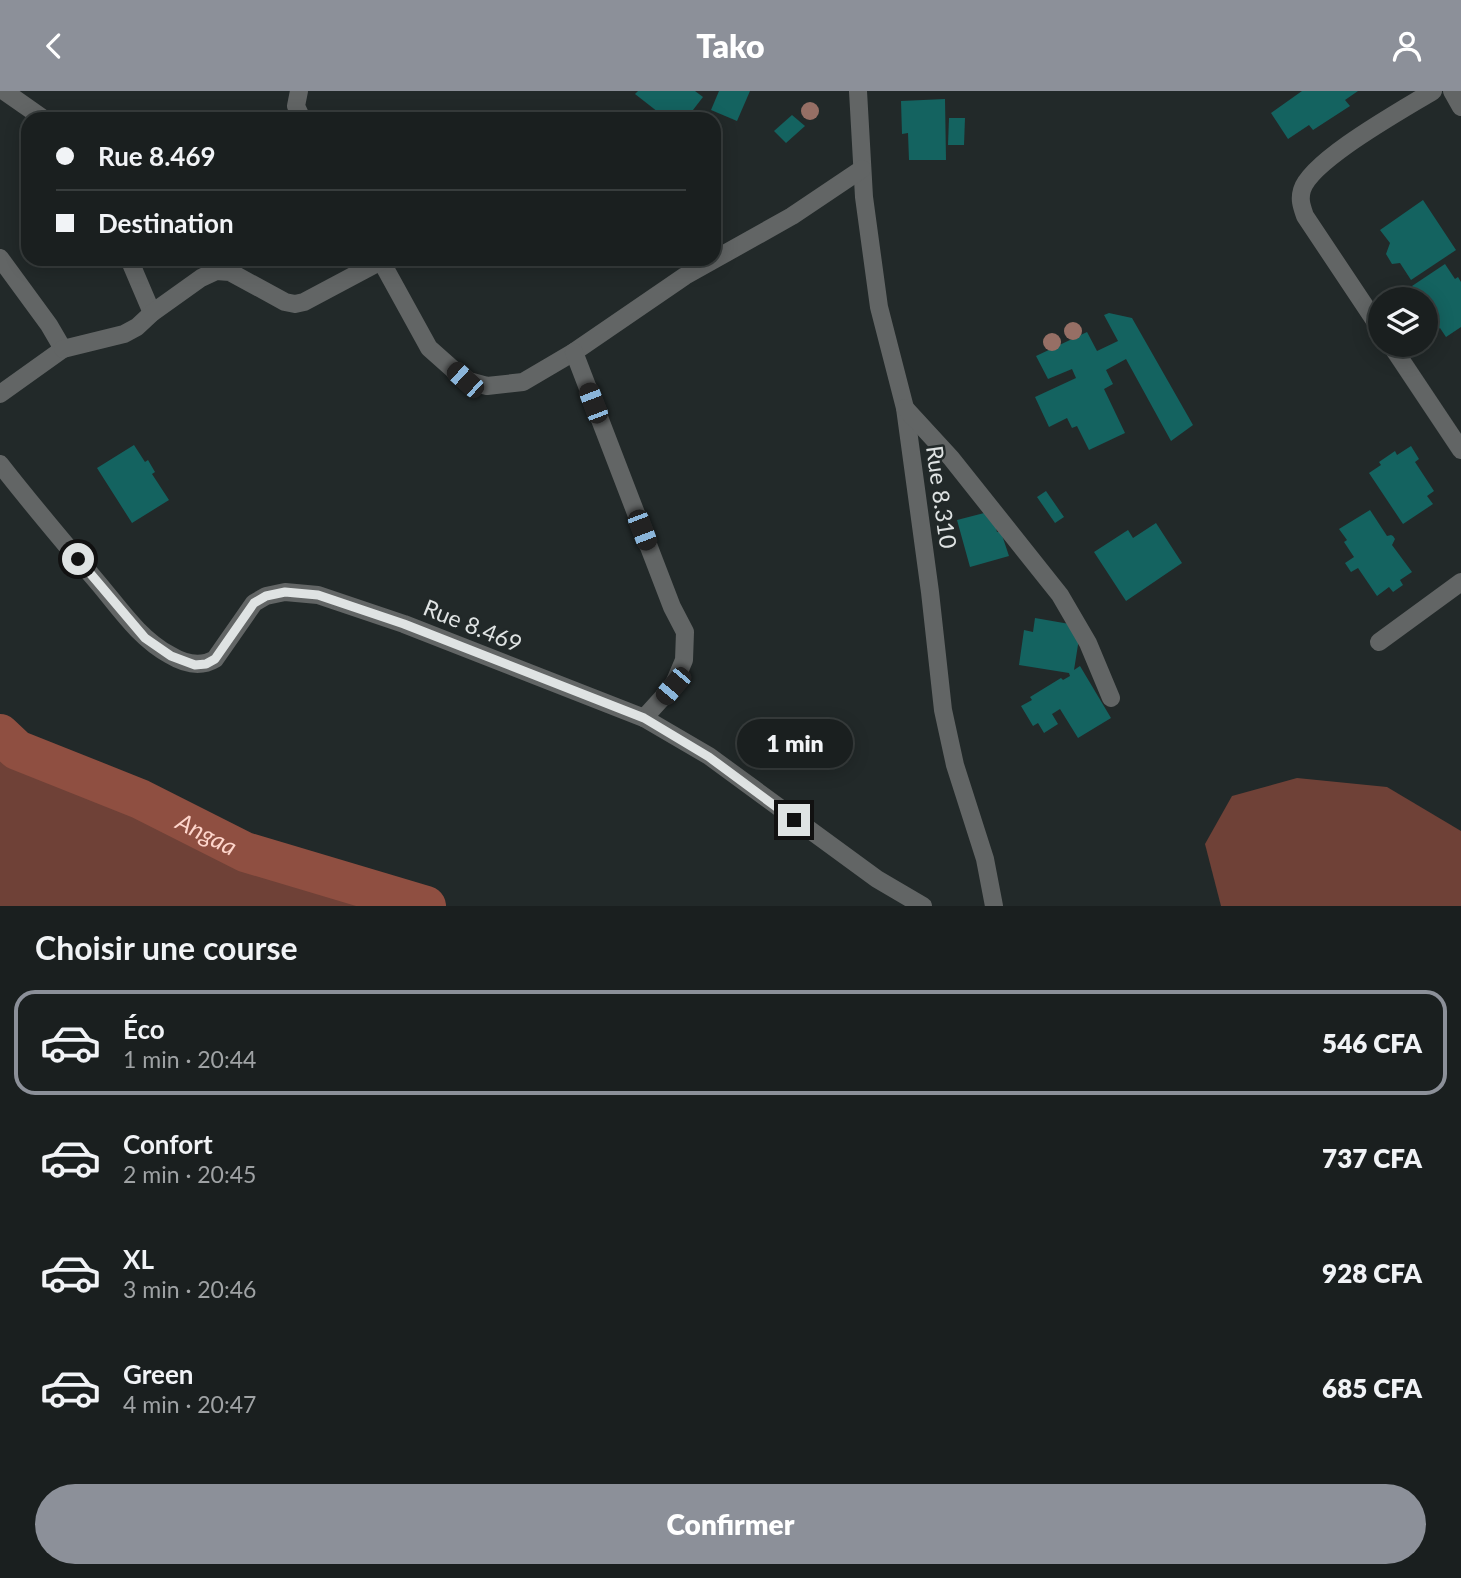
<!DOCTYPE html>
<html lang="fr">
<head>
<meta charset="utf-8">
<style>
	body { margin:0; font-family:Lato,sans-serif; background:#272c2c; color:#f1f3f6; height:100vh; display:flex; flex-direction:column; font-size:26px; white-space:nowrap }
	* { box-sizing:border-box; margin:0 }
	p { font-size:23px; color:#9fa2a4 }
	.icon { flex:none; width:38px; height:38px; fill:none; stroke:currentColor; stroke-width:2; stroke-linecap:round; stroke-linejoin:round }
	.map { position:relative; height:815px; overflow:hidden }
	.drawer { display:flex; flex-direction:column; background:#1a1f1f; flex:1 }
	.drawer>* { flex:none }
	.top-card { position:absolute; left:21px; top:21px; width:700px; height:154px; border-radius:21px; box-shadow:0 4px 18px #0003,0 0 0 2px #383d3d; display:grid; align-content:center; height:154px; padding:0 35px; background:#1a1f1f }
	.controls { position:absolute; left:1368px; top:196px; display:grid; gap:14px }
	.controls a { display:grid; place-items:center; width:70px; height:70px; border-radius:50%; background:#1a1f1f; box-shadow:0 4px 18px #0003,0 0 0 2px #383d3d; font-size:35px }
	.end { position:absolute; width:32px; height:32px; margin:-16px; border:9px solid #dfe3e3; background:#111; box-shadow:0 0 0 4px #111 }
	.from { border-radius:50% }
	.bubble { position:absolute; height:49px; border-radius:24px; background:#1a1f1f; box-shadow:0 4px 18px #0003,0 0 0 2px #383d3d; font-size:23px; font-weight:800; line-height:49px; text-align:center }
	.car { position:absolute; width:21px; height:42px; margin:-21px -10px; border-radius:9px; box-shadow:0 0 5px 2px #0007; background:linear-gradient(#222 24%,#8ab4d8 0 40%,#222 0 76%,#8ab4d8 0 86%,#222 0) }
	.top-card b { display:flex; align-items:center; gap:24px; height:66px; font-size:26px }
	.top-card b+b { border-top:2px solid #383d3d }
	.top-card i { width:18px; height:18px; background:#f1f3f6 }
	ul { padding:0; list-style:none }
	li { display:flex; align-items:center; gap:21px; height:105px; margin:0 14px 10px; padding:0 21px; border:4px solid transparent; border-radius:21px }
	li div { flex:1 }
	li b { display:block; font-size:26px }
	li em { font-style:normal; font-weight:800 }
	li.selected { border-color:#8c9099 }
	li>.icon { width:63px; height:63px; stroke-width:1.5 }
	h2 { padding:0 35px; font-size:32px; line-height:84px }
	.button { display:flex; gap:14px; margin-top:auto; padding:14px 35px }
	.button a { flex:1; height:80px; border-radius:42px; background:#8c9099; color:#fff; font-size:28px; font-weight:800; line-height:80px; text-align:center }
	header { display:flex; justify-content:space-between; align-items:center; height:91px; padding:0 35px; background:#8c9099; color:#fff; font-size:32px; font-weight:800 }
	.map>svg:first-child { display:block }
	.green { fill:#6f4137 }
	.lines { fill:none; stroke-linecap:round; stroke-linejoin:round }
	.river { stroke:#8f4f41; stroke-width:40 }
	.building { fill:#146360 }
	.minor { stroke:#626565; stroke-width:18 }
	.tree { fill:#966f65 }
	.route { stroke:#dfe3e3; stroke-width:9 }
	.labels { text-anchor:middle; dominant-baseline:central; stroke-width:5; stroke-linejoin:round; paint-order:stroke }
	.street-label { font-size:23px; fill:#dfe3e3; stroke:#222929 }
	.water-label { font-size:24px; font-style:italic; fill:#fed5cb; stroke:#222929 }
</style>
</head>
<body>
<header><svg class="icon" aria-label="back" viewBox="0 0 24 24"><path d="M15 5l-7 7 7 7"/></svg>Tako<svg class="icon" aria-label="person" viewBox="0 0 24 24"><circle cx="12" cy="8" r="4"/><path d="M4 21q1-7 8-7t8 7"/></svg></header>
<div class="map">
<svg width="1461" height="815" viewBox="0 0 1461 815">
	<rect width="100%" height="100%" fill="#222929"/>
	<g class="green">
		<polygon points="0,644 17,659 140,708 245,761 426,815 0,815"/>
		<polygon points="1297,687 1387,696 1461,740 1461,815 1221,815 1205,753 1232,705"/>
	</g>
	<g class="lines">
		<path class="river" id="s1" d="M 0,643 L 17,659 L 140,708 L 245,761 L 426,815"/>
	</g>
	<g class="building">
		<polygon points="638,0 695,0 703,6 686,28 667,28 635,3"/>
		<polygon points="719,0 750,0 737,30 711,19"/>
		<polygon points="1302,0 1358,0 1345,9 1350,15 1313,39 1309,34 1288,48 1271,22"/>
		<polygon points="945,8 946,69 909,69 908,42 902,43 901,10"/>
		<polygon points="792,24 805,35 786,52 774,40"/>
		<polygon points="949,27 965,27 964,54 948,54"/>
		<polygon points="1423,109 1456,159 1411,189 1400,172 1392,173 1386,163 1390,152 1380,139"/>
		<polygon points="308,168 325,168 313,176"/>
		<polygon points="1445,173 1455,188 1458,186 1461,191 1461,236 1446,246 1440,237 1436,239 1426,224 1426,208 1421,208 1412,195"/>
		<polygon points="1109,222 1132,227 1193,334 1171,350 1126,268 1106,279 1113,293 1104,298 1125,342 1089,359 1077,335 1072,337 1067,327 1049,336 1035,306 1076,287 1072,278 1048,288 1036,265 1087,241 1097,260 1118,250 1104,224"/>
		<polygon points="134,354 145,371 148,369 155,381 152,383 169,409 132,432 97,377"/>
		<polygon points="1411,355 1419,368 1415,371 1434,400 1427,405 1433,413 1403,433 1369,382 1381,374 1379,371 1395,360 1397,364"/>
		<polygon points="1046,400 1064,426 1055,432 1037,406"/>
		<polygon points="1370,419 1387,445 1391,444 1393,445 1395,448 1392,454 1412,481 1400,489 1403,494 1393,501 1389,496 1377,505 1358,477 1351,481 1345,472 1354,466 1344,451 1347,449 1339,438"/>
		<polygon points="992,420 997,441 1001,441 1009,465 970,476 957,429"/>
		<polygon points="1156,432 1182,472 1126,510 1094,461 1128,439 1133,447"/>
		<polygon points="1035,527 1081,535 1074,579 1080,575 1111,627 1078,647 1060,618 1052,623 1058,633 1044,642 1038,632 1033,635 1021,615 1032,609 1030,606 1061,587 1063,589 1070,585 1069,582 1019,574 1024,539 1033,541"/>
	</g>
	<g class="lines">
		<g class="minor">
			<polyline points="4,0 44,28"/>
			<polyline points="299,0 296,15 302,28"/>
			<polyline points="858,0 864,106 879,216 905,317 930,501 943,619 955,674 985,768 994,815"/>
			<polyline points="1452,0 1461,16"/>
			<polyline points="0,167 49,234 63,258 0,303"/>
			<polyline points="129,168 152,222"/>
			<polyline points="380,168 429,257 465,289 487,295 523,291 574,261 685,185 792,125 862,78"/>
			<path d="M 1381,239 L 1305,125 C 1302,116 1299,109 1302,99 C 1311,69 1404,18 1433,0"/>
			<polyline points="1391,254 1461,359"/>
			<polyline points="63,258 124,243 137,236 152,222 201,187 216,180 230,181 285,211 295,213 304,211 381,170"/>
			<polyline points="905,317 951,367 1060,504 1088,552 1111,607"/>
			<path d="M 0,373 C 32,414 65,453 99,493 C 120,518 140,548 170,564 C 185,573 200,577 215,568 L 254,512 L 266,505 L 285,501 L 318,504 L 404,533 L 644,627 L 673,595 L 684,569 L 685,541 L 672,516 L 574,261"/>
			<polyline points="1379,551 1461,491"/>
			<polyline points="644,627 709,665 877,788 923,815"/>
		</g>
	</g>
	<g class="tree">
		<circle cx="810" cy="20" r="9"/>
		<circle cx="1073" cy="240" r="9"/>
		<circle cx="1052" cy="251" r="9"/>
	</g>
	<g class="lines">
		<polyline class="route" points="78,468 145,547 171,565 195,574 206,573 215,568 254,512 266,505 285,501 318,504 404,533 644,627 709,666 794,729"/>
	</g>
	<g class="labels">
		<g class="street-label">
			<text transform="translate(942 406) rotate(82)">Rue 8.310</text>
			<text transform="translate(473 534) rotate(22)">Rue 8.469</text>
		</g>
		<g class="water-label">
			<text stroke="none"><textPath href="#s1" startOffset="231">Angaa</textPath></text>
		</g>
	</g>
</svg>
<div class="controls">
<a><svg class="icon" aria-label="layers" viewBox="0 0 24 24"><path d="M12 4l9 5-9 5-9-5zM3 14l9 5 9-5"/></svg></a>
</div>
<i class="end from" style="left:78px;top:468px"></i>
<i class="end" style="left:794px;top:729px"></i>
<div class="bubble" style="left:737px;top:628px;width:116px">1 min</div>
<i class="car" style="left:465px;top:289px;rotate:312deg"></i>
<i class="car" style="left:593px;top:312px;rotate:339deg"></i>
<i class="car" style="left:642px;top:439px;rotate:159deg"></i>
<i class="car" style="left:673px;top:595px;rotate:220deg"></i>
<div class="top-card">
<b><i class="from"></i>Rue 8.469</b>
<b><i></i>Destination</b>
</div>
</div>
<section class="drawer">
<h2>Choisir une course</h2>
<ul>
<li class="selected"><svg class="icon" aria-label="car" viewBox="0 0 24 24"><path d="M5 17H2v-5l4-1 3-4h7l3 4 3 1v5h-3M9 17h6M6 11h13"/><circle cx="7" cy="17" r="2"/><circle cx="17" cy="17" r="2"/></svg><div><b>Éco</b><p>1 min · 20:44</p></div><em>546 CFA</em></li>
<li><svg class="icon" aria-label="car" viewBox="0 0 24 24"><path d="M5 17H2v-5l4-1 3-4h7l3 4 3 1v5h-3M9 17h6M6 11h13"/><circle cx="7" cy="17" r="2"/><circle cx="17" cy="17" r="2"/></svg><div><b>Confort</b><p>2 min · 20:45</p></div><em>737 CFA</em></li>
<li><svg class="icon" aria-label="car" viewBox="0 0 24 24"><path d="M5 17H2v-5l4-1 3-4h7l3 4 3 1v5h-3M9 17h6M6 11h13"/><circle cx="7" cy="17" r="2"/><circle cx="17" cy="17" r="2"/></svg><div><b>XL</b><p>3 min · 20:46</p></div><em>928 CFA</em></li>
<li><svg class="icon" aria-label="car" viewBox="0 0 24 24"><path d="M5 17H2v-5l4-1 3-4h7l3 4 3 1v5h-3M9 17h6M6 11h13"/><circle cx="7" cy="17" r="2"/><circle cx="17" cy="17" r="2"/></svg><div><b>Green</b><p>4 min · 20:47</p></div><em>685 CFA</em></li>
</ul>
<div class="button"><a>Confirmer</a></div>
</section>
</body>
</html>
